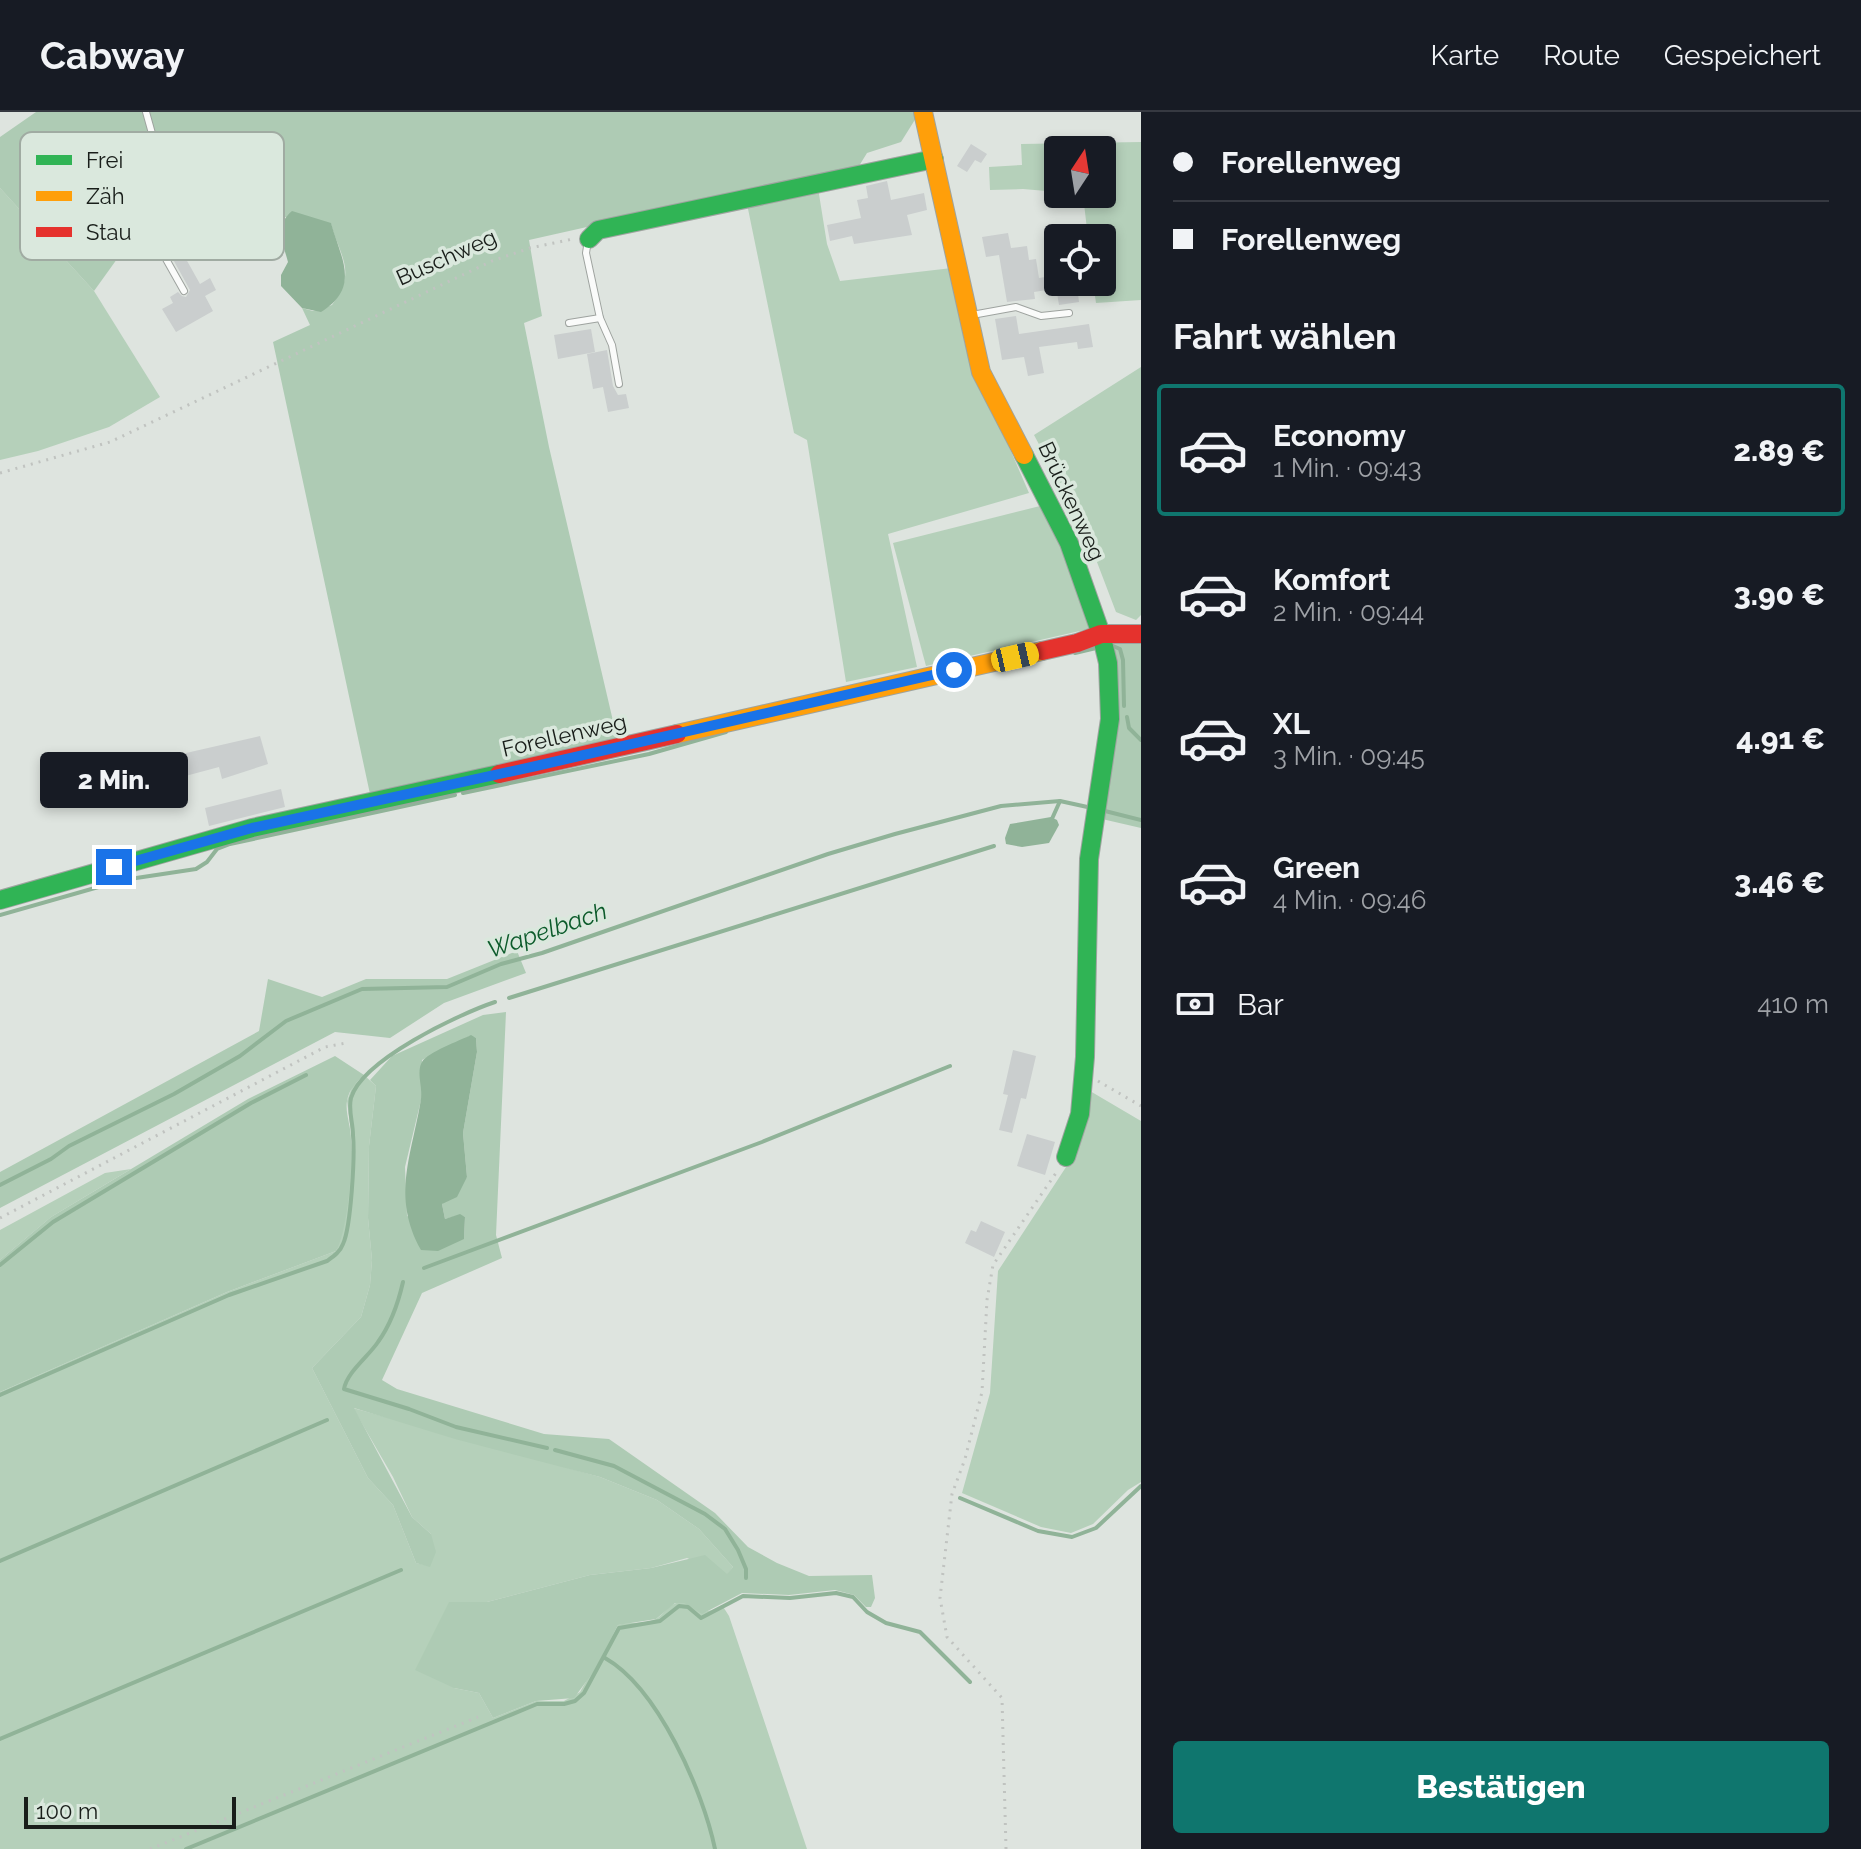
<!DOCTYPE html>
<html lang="de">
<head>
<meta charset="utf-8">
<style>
	body { margin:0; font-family:Raleway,sans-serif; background:#242831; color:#f1f3f6; height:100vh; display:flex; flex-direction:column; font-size:30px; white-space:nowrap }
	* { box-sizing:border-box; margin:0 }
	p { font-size:26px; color:#9ea1a6 }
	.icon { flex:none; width:44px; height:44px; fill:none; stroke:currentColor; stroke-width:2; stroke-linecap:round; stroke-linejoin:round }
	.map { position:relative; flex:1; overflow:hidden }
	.panel { display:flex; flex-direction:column; background:#171b24; width:720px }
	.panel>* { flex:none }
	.hud { display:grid; align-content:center; height:176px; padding:0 32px; background:#171b24 }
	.needle { width:52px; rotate:12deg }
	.controls { position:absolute; left:1044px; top:24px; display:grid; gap:16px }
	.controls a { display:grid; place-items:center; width:72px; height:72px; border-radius:8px; background:#171b24; box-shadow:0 4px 12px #0003; font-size:40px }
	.scale { position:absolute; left:24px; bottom:20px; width:212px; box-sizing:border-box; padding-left:8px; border:4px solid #191e1a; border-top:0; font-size:22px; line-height:28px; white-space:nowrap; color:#191e1a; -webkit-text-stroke:6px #dae8dd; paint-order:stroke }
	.end { position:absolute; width:36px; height:36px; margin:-18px; border:10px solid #1a73e8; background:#fff; box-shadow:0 0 0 4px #fff }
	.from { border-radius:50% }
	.bubble { position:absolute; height:56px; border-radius:8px; background:#171b24; box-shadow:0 4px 12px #0003; font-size:26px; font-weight:800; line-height:56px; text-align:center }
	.car { position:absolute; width:24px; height:48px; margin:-24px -12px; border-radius:10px; box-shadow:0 0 6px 2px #0007; background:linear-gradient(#f5c518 24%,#345 0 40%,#f5c518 0 76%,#345 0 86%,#f5c518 0) }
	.hud b { display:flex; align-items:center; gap:28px; height:76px; font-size:30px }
	.hud b+b { border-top:2px solid #363941 }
	.hud i { width:20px; height:20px; background:#f1f3f6 }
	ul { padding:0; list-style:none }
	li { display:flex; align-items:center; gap:24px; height:132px; margin:0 16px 12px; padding:0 16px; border:4px solid transparent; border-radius:8px }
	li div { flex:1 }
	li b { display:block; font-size:30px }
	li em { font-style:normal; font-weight:800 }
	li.selected { border-color:#0f766e }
	li>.icon { width:72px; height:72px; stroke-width:1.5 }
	h2 { padding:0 32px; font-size:36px; line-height:96px }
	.pay { display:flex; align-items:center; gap:20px; height:88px; padding:0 32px; font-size:30px }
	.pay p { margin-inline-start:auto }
	.primary-button { display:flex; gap:16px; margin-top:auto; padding:16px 32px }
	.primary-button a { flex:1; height:92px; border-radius:8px; background:#0f766e; color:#fff; font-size:32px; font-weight:800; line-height:92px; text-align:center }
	header { display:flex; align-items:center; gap:48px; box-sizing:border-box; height:112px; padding:0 40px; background:#171b24; border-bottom:2px solid #363941 }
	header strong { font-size:38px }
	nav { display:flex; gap:44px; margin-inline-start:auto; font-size:28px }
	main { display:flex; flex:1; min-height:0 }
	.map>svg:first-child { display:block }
	.green { fill:#b5d0ba }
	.forest { fill:#aecbb4; fill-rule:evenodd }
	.water { fill:#90b398 }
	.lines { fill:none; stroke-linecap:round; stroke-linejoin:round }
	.stream { stroke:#90b398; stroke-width:4 }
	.building { fill:#cacece }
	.lane-casing { stroke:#9ea39f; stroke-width:8 }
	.fast-casing { stroke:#9ea39f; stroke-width:20 }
	.slow-casing { stroke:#9ea39f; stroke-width:20 }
	.jam-casing { stroke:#9ea39f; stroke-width:20 }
	.path { stroke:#c0c3c0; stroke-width:3; stroke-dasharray:2 6; stroke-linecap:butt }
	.lane { stroke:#fafbfa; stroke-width:6 }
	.fast { stroke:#30b455; stroke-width:18 }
	.slow { stroke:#ff9f0a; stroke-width:18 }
	.jam { stroke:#e5322d; stroke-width:18 }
	.route { stroke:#1a73e8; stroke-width:10 }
	.labels { text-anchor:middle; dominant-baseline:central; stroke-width:7; stroke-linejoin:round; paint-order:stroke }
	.street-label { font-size:22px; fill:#191e1a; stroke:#dae8dd }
	.water-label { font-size:24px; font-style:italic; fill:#0c5b2b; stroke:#dae8dd }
	.key { fill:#dae8dd; stroke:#a0aba2; stroke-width:2 }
	.key-label { font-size:22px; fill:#191e1a }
</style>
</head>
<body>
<header>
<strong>Cabway</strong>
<nav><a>Karte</a><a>Route</a><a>Gespeichert</a></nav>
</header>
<main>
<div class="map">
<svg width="1141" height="1737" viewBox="0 0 1141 1737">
	<rect width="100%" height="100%" fill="#dee4df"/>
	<g class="green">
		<polygon points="1141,30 1141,188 1096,191 1093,170 1102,170 1102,126 1088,126 1083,83 1081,82 1102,82 1102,38 1058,38 1058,80 1023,77 990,78 989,55 1022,53 1021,32"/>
		<polygon points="0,76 94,179 160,285 109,315 38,339 0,348"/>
		<polygon points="818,76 827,132 840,169 952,156 965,233 1029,381 888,422 917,555 846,570 807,328 794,321 747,92"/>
		<polygon points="1141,255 1141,503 1136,508 1116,500 1084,416 1034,323"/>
		<polygon points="1044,393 1093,516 926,554 893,431"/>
		<path d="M 364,963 L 376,974 L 369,1034 L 368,1106 L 372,1148 L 370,1173 L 361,1205 L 312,1256 L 368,1366 L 393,1393 L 416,1451 L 430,1454 L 431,1422 L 412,1405 L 393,1365 L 353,1296 L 600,1365 L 657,1388 L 699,1417 L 733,1455 L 727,1463 L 687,1446 L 651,1456 L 590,1463 L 487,1490 L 449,1490 L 454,1576 L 479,1581 L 493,1606 L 536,1589 L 564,1589 L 580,1580 L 618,1513 C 630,1509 643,1513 656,1507 C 663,1503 667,1494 676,1491 C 695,1486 691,1511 722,1493 L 729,1504 L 807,1737 L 0,1737 L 0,1280 L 227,1180 L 336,1139 L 346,1100 L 352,1028 L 347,989 L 352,975 Z"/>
		<polygon points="1090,979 1141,1009 1141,1370 1128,1378 1093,1412 1071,1421 1041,1415 962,1381 990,1281 998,1159 1068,1052"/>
		<polygon points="131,1057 51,1105 0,1148 0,1118 105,1061"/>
	</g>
	<g class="forest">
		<path d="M 36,0 L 914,0 L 916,6 L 901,30 L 867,41 L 859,54 L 529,128 L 542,204 L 524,211 L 549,335 L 617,626 L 370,682 L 273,230 L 310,213 L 302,196 L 313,199 L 332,193 C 357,159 341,147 331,112 L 285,105 L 281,114 L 263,96 L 267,46 L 217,24 L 199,42 L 168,45 L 159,29 L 141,32 L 152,75 L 140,115 L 94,179 L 0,76 L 0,25 Z"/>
		<polygon points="1111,527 1141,529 1141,716 1102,707"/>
		<polygon points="517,839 526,861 444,891 390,926 335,920 0,1096 0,1060 259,919 268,867 322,885 366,867 447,867"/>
		<path d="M 506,900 L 496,1123 L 502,1146 L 422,1181 L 382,1268 L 397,1277 L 544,1322 L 609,1327 L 715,1401 L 748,1435 L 777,1451 L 809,1464 L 872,1463 L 875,1486 L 871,1495 L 866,1495 L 854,1483 L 835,1478 L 789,1483 L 742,1481 L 702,1502 L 684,1491 L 675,1491 L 656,1507 L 618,1513 L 594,1559 L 574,1586 L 536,1589 L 493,1606 L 479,1581 L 454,1576 L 415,1558 L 449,1490 L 487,1490 L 590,1463 L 651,1456 L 705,1443 L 727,1462 L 733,1455 L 699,1417 L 657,1388 L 600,1365 L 455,1327 L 354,1296 L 412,1405 L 431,1422 L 436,1440 L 430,1455 L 416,1451 L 393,1393 L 368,1366 L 312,1256 L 361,1205 L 370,1173 L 372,1148 L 368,1106 L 369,1034 L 376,974 L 370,968 L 392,944 L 483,903 ZM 470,924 L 476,926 L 477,940 L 463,1021 L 467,1065 L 442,1092 L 445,1107 L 460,1103 L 465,1105 L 464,1127 L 407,1104 L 405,1055 L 422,984 L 422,948 Z"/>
		<path d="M 335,944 L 364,963 C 357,970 349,977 347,989 C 345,1001 351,1014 351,1027 C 353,1052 348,1118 336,1139 L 227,1180 L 0,1280 L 0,1148 L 51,1105 L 248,987 Z"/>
	</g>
	<g class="water">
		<path d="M 292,99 L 331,111 C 341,147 361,175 321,200 L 302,196 L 281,174 L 281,163 L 288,150 C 283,131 274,114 292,99 Z"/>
		<polygon points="1051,705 1057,708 1059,713 1049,731 1022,735 1006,732 1005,726 1010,712"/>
		<path d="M 471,923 L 476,926 L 477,940 L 463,1021 L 467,1065 L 457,1085 L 442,1092 L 445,1107 L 460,1102 L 465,1105 L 464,1127 L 438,1139 L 421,1138 C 391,1084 412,1043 421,987 C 423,976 416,960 422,950 C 428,940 459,929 471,923 Z"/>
	</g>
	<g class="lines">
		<g class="stream">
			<polyline points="1113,534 1120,537 1123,548 1124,594"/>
			<polyline points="1075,541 1096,536"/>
			<polyline points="1127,605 1129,616 1141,628"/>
			<polyline points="463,681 649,642 726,620"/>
			<polyline points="1101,698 1141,708"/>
			<polyline points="1051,709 1060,689"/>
			<polyline points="0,803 123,768 196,757 207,750 217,737 230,732 455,683"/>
			<polyline points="509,886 994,734"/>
			<polyline points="0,1073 51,1047 69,1034 174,982 240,944 286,909 362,877 447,875 501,852 542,841 828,742 895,722 1001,694 1060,689 1092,696"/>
			<polyline points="0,1153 53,1110 251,991 306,963"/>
			<polyline points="424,1156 762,1030 950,954"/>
			<path d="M 403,1170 C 398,1192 391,1212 378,1230 C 368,1245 347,1260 344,1277 L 409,1297 L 456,1315 L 547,1336"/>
			<path d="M 0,1283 L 229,1183 L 327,1149 C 334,1144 340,1140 343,1132 C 351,1115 355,1044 353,1023 C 353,1011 348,998 351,986 C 362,948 459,902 495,890"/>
			<polyline points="555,1338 614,1354 705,1402 725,1417 738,1438 746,1457 746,1466"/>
			<polyline points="960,1386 1038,1419 1072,1425 1096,1416 1141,1374"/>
			<polyline points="0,1449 327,1308"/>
			<path d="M 605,1546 C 658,1576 703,1679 715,1737"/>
			<polyline points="0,1627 401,1458"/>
			<polyline points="186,1737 537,1592 564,1592 575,1589 584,1581 619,1516 660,1509 679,1494 688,1495 701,1506 743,1484 790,1486 836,1481 853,1485 867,1500 886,1511 920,1520 970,1570"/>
		</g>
	</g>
	<g class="building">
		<polygon points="971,32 987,42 981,51 975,48 967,60 957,54"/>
		<polygon points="887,69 891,88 924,81 927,98 907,103 912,123 854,132 852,124 830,129 827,113 861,106 857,88 868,86 866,74"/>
		<polygon points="208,87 215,100 208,104 221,127 186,147 200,172 210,166 216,178 205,184 213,199 176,220 162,197 173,191 170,185 178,180 182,184 186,185 190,178 164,131 183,120 180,116 185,113 179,103"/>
		<polygon points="1008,121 1011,136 1027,134 1029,148 1036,147 1039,166 1051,164 1053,177 1034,180 1035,187 1007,190 999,143 986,145 982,125"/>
		<polygon points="1077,173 1079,190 1059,193 1056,175"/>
		<polygon points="1016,204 1019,222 1089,212 1093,235 1078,237 1077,230 1039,235 1044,261 1028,264 1024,245 1002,248 995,207"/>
		<polygon points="591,217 595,240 558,247 554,223"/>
		<polygon points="607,238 613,274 618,283 626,282 629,296 608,300 603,275 593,277 587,242"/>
		<polygon points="260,624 268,652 222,667 219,655 178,666 173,644"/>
		<polygon points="281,677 285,695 209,714 205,696"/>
		<polygon points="1013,938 1036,944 1026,987 1021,986 1012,1021 999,1018 1008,983 1003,982"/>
		<polygon points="1027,1022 1055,1030 1045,1063 1017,1054"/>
		<polygon points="981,1109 1005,1120 994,1145 965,1131 971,1118 976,1120"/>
	</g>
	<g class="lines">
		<defs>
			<g id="lane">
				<polyline points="146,0 158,43 164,75 153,124 184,179"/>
				<polyline points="588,128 586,141 600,206 612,233 619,272"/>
				<polyline points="972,203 1016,195 1041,204 1069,201"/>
				<polyline points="569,211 600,206"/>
			</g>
			<g id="fast">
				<polyline points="589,127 598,118 934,47"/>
				<polyline points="1024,343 1069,431 1101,522 1108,551 1110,607 1089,747 1085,945 1080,1002 1066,1045"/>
				<polyline points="0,788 252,716 499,662"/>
			</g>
			<g id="slow">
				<polyline points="923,0 981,260 1024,343"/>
				<polyline points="677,622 1042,539"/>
			</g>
			<g id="jam">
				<polyline points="1042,539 1077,531 1101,522 1141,522"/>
				<polyline points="499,662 677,622"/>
			</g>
		</defs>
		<use href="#lane" class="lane-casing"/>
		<use href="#fast" class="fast-casing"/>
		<use href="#slow" class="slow-casing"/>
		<use href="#jam" class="jam-casing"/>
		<g class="path">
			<polyline points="0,361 110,330 492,149 530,136 573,127"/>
			<polyline points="1098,969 1141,994"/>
			<polyline points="0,1106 325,935 346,931"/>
			<polyline points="150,1737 478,1605"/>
			<polyline points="1006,1737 1002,1586 947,1525 940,1486 952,1382 965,1347 982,1280 987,1188 993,1153 1058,1058"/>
		</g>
		<use href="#lane" class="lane"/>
		<use href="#fast" class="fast"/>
		<use href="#slow" class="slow"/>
		<use href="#jam" class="jam"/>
	</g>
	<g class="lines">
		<polyline class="route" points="114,755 252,716 536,654 954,558"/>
	</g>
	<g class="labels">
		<g class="street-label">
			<text transform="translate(446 145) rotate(-24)">Buschweg</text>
			<text transform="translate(1072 389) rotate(65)">Brückenweg</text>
			<text transform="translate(564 623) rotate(-13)">Forellenweg</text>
		</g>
		<g class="water-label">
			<text transform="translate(547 818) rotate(-19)">Wapelbach</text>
		</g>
	</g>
	<rect x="20" y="20" width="264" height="128" rx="12" class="key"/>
	<rect x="36" y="43" width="36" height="10" fill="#30b455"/>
	<rect x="36" y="79" width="36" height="10" fill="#ff9f0a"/>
	<rect x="36" y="115" width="36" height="10" fill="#e5322d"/>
	<g class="key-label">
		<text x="86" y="56">Frei</text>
		<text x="86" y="92">Zäh</text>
		<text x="86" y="128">Stau</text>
	</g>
</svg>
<div class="controls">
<a><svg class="needle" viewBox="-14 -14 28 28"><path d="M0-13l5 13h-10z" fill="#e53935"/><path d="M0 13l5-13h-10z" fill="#9ea1a6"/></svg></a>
<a><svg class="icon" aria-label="locate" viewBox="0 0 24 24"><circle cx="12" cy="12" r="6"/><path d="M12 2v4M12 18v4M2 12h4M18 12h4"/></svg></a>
</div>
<div class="scale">100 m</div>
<i class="end from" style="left:954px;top:558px"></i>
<i class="end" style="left:114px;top:755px"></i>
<div class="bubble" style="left:40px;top:640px;width:148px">2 Min.</div>
<i class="car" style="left:1015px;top:545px;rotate:77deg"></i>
</div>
<section class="panel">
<div class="hud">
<b><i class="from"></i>Forellenweg</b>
<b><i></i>Forellenweg</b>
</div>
<h2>Fahrt wählen</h2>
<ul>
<li class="selected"><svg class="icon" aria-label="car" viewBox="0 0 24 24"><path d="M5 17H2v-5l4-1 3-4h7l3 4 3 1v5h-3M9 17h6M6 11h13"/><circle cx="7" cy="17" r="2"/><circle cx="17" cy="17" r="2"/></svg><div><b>Economy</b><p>1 Min. · 09:43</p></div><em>2.89 €</em></li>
<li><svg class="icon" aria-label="car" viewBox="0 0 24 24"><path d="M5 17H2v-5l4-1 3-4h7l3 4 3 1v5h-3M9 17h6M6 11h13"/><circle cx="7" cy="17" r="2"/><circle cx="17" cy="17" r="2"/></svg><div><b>Komfort</b><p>2 Min. · 09:44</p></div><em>3.90 €</em></li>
<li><svg class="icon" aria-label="car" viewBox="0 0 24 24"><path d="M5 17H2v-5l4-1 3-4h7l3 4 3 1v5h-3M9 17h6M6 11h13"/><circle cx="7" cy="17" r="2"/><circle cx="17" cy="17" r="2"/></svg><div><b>XL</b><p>3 Min. · 09:45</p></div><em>4.91 €</em></li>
<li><svg class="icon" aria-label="car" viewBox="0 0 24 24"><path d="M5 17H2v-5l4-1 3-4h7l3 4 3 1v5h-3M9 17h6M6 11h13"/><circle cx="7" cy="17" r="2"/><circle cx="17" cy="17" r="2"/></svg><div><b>Green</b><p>4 Min. · 09:46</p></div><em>3.46 €</em></li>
</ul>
<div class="pay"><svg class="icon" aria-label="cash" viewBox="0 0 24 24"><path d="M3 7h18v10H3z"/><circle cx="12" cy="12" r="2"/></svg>Bar<p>410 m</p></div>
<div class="primary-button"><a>Bestätigen</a></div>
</section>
</main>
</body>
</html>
